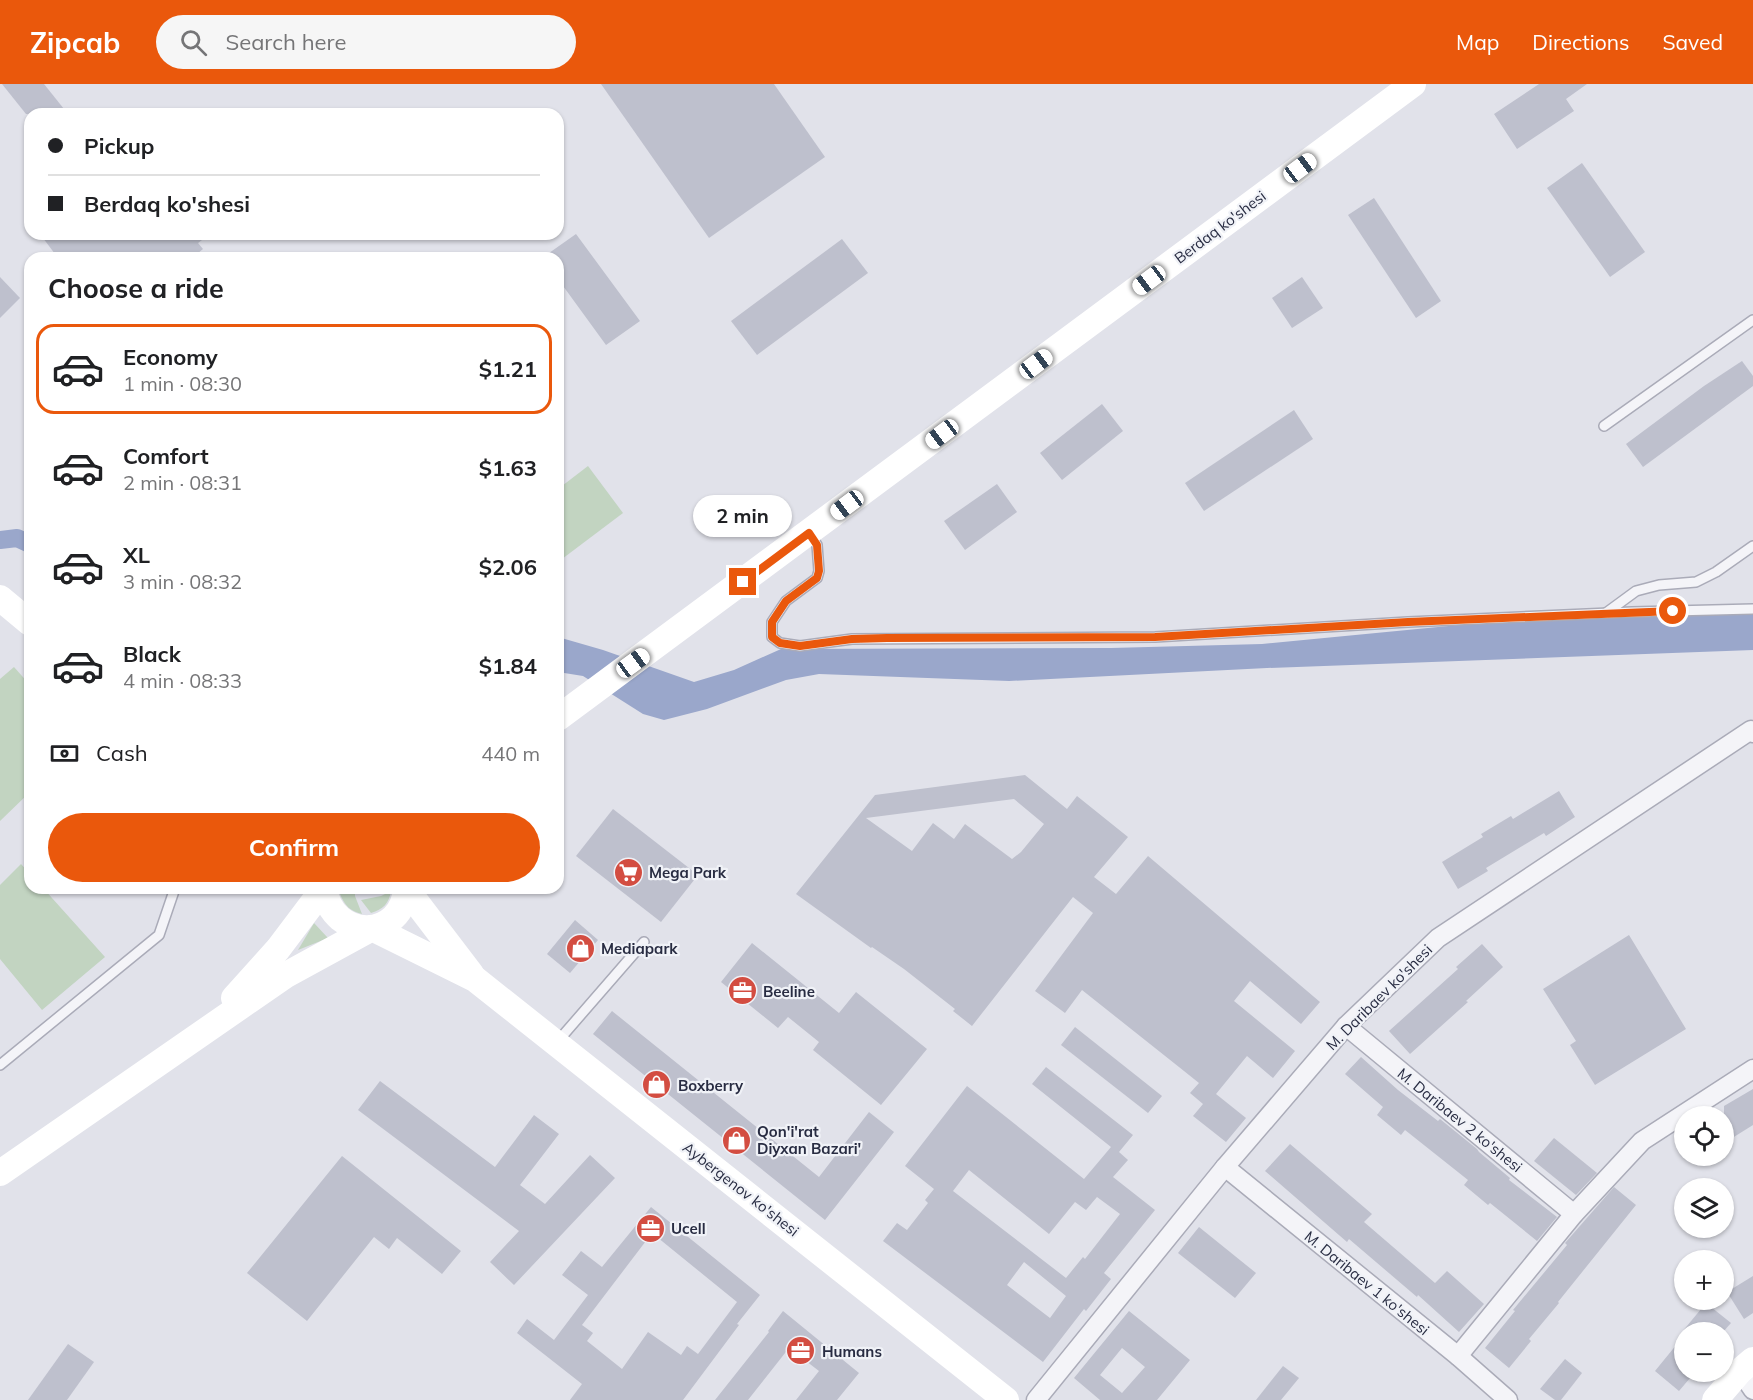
<!DOCTYPE html>
<html lang="en">
<head>
<meta charset="utf-8">
<style>
	body { margin:0; font-family:Mulish,sans-serif; background:#f6f6f6; color:#202124; height:100vh; display:flex; flex-direction:column; font-size:22px; white-space:nowrap }
	* { box-sizing:border-box; margin:0 }
	p { font-size:20px; color:#757577 }
	.icon { flex:none; width:33px; height:33px; fill:none; stroke:currentColor; stroke-width:2; stroke-linecap:round; stroke-linejoin:round }
	.map { position:relative; flex:1; overflow:hidden }
	.panel { position:absolute; left:24px; top:168px; width:540px; height:642px; display:flex; flex-direction:column; background:#fff; border-radius:18px; box-shadow:0 2px 4px #0004 }
	.panel>* { flex:none }
	.banner { position:absolute; left:24px; top:24px; width:540px; height:132px; border-radius:18px; box-shadow:0 2px 4px #0004; display:grid; align-content:center; height:132px; padding:0 24px; background:#fff }
	.controls { position:absolute; left:1674px; top:1022px; display:grid; gap:12px }
	.controls a { display:grid; place-items:center; width:60px; height:60px; border-radius:50%; background:#fff; box-shadow:0 2px 4px #0004; font-size:30px }
	.end { position:absolute; width:27px; height:27px; margin:-14px; border:8px solid #ea580c; background:#fff; box-shadow:0 0 0 3px #fff }
	.from { border-radius:50% }
	.bubble { position:absolute; height:42px; border-radius:21px; background:#fff; box-shadow:0 2px 4px #0004; font-size:20px; font-weight:700; line-height:42px; text-align:center }
	.car { position:absolute; width:18px; height:36px; margin:-18px -9px; border-radius:8px; box-shadow:0 0 4px 2px #0007; background:linear-gradient(#fff 24%,#345 0 40%,#fff 0 76%,#345 0 86%,#fff 0) }
	.banner b { display:flex; align-items:center; gap:21px; height:57px; font-size:22px }
	.banner b+b { border-top:2px solid #e0e0e0 }
	.banner i { width:15px; height:15px; background:#202124 }
	ul { padding:0; list-style:none }
	li { display:flex; align-items:center; gap:18px; height:90px; margin:0 12px 9px; padding:0 12px; border:3px solid transparent; border-radius:18px }
	li div { flex:1 }
	li b { display:block; font-size:22px }
	li em { font-style:normal; font-weight:700 }
	li.active { border-color:#ea580c }
	li>.icon { width:54px; height:54px; stroke-width:1.5 }
	h2 { padding:0 24px; font-size:27px; line-height:72px }
	.pay { display:flex; align-items:center; gap:15px; height:66px; padding:0 24px; font-size:22px }
	.pay p { margin-inline-start:auto }
	.cta { display:flex; gap:12px; margin-top:auto; padding:12px 24px }
	.cta a { flex:1; height:69px; border-radius:36px; background:#ea580c; color:#fff; font-size:24px; font-weight:700; line-height:69px; text-align:center }
	header { display:flex; align-items:center; gap:36px; box-sizing:border-box; height:84px; padding:0 30px; background:#ea580c; color:#fff }
	header strong { font-size:28px }
	nav { display:flex; gap:33px; margin-inline-start:auto; font-size:21px }
	.search { width:420px; height:54px; background:#f6f6f6; display:flex; align-items:center; gap:15px; box-sizing:border-box; padding:0 21px; border-radius:33px; color:#757577; font-size:22px }
	.map>svg:first-child { display:block }
	.green { fill:#c2d4c1 }
	.water { fill:#9aa7cb }
	.lines { fill:none; stroke-linecap:round; stroke-linejoin:round }
	.canal { stroke:#9aa7cb; stroke-width:18 }
	.building { fill:#bec0cd; fill-rule:evenodd }
	.lane-casing { stroke:#aaabb8; stroke-width:12 }
	.street-casing { stroke:#aaabb8; stroke-width:21 }
	.lane { stroke:#f4f4f8; stroke-width:9 }
	.street { stroke:#f4f4f8; stroke-width:18 }
	.secondary { stroke:#fff; stroke-width:26 }
	.route { stroke:#ea580c; stroke-width:8 }
	.labels { text-anchor:middle; dominant-baseline:central; stroke-width:4.5; stroke-linejoin:round; paint-order:stroke }
	.street-label { font-size:15px; fill:#282c42; stroke:#f0f2f7 }
	.poi-label { font-size:15px; font-weight:bold; fill:#282c42; stroke:#f0f2f7; text-anchor:start }
</style>
</head>
<body>
<header>
<strong>Zipcab</strong>
<div class="search"><svg class="icon" aria-label="search" viewBox="0 0 24 24"><circle cx="10" cy="10" r="6"/><path d="M15 15l6 6"/></svg>Search here</div>
<nav><a>Map</a><a>Directions</a><a>Saved</a></nav>
</header>
<div class="map">
<svg width="1753" height="1316" viewBox="0 0 1753 1316">
	<rect width="100%" height="100%" fill="#e1e2ea"/>
	<g class="green">
		<polygon points="588,382 623,429 558,478 558,405"/>
		<polygon points="14,583 30,601 30,708 0,737 0,595"/>
		<polygon points="21,780 30,790 30,804 43,804 105,873 42,926 0,875 0,801"/>
		<path d="M 349,804 L 355,804 L 355,812 L 362,830 C 350,827 345,822 340,810 Z"/>
		<path d="M 391,807 C 389,820 383,825 371,829 L 361,816 L 381,812 Z"/>
		<polygon points="314,839 328,854 298,866"/>
	</g>
	<polygon class="water" points="1753,525 1753,566 1267,584 1009,597 819,590 786,596 707,625 664,636 643,630 583,592 558,588 558,553 603,566 694,598 734,586 781,565 1111,564 1262,560 1551,532"/>
	<g class="lines">
		<polyline class="canal" points="0,456 17,454 30,460"/>
	</g>
	<g class="building">
		<polygon points="2,0 44,0 68,30 26,30"/>
		<polygon points="601,0 774,0 825,73 709,154"/>
		<polygon points="1539,0 1587,0 1566,15 1574,27 1517,65 1494,30"/>
		<polygon points="1582,79 1645,168 1610,193 1547,104"/>
		<polygon points="1374,114 1441,217 1416,234 1348,131"/>
		<polygon points="40,150 210,150 198,159 203,165 192,174 58,174"/>
		<polygon points="576,150 640,237 606,261 558,195 558,174 542,174"/>
		<polygon points="842,155 868,189 757,271 731,237"/>
		<polygon points="0,193 20,214 0,234"/>
		<polygon points="1302,193 1323,224 1292,244 1272,214"/>
		<polygon points="1742,277 1753,292 1753,302 1643,383 1626,360 1704,302"/>
		<polygon points="1102,320 1123,347 1062,396 1040,369"/>
		<polygon points="1294,326 1313,355 1204,427 1185,399"/>
		<polygon points="997,400 1017,428 965,466 944,437"/>
		<path d="M 1025,691 L 1067,725 L 1077,712 L 1128,753 L 1094,793 L 1116,810 L 1148,772 L 1320,918 L 1301,940 L 1250,897 L 1234,917 L 1295,967 L 1273,994 L 1247,972 L 1216,1010 L 1246,1034 L 1226,1058 L 1193,1032 L 1203,1020 L 1190,1009 L 1199,999 L 1184,987 L 1082,906 L 1065,929 L 1035,907 L 1093,829 L 1073,813 L 972,942 L 953,927 L 955,925 L 904,885 L 872,863 L 871,864 L 796,810 L 875,711 ZM 1014,715 L 1044,740 L 1021,768 L 1012,775 L 965,740 L 954,755 L 933,739 L 912,767 L 866,734 Z"/>
		<polygon points="1559,707 1575,733 1546,752 1544,749 1486,784 1488,787 1458,805 1442,778 1483,753 1481,750 1511,732 1513,735"/>
		<polygon points="613,725 698,791 661,838 576,772"/>
		<polygon points="575,836 598,856 570,889 547,870"/>
		<polygon points="1629,851 1686,945 1595,1001 1570,961 1576,957 1543,905"/>
		<polygon points="752,859 839,929 856,908 927,965 881,1021 813,966 819,958 788,933 778,944 721,898"/>
		<polygon points="1482,860 1503,883 1466,917 1468,918 1410,970 1389,947 1458,885 1456,883"/>
		<polygon points="612,927 819,1093 869,1028 894,1048 825,1136 593,950"/>
		<polygon points="1075,943 1162,1012 1148,1029 1061,961"/>
		<polygon points="1361,973 1398,1006 1438,1037 1440,1035 1477,1065 1479,1068 1510,1094 1509,1096 1557,1133 1537,1157 1490,1119 1488,1121 1464,1101 1468,1096 1405,1046 1401,1051 1377,1031 1383,1023 1345,990"/>
		<path d="M 1046,983 L 1133,1051 L 1119,1068 L 1128,1076 L 1113,1093 L 1155,1126 L 1104,1189 L 1111,1195 L 1086,1227 L 1084,1225 L 1043,1278 L 883,1157 L 897,1139 L 907,1146 L 928,1119 L 925,1116 L 934,1105 L 905,1082 L 967,1002 L 1084,1095 L 1111,1063 L 1032,1000 ZM 969,1086 L 1049,1150 L 1075,1118 L 1086,1126 L 1097,1113 L 1120,1130 L 1085,1175 L 1083,1173 L 1066,1194 L 953,1107 ZM 1024,1178 L 1066,1212 L 1050,1234 L 1007,1201 Z"/>
		<polygon points="380,997 495,1083 534,1031 559,1050 520,1101 545,1120 590,1071 615,1094 514,1201 490,1178 519,1147 358,1026"/>
		<polygon points="1753,1005 1753,1041 1729,1056 1724,1048 1724,1022"/>
		<polygon points="1554,1054 1597,1089 1576,1111 1534,1077"/>
		<polygon points="1290,1060 1372,1130 1364,1138 1435,1199 1447,1187 1484,1220 1459,1248 1418,1211 1417,1213 1349,1155 1347,1158 1265,1087"/>
		<polygon points="342,1072 461,1167 442,1190 397,1154 389,1165 374,1153 307,1237 247,1189"/>
		<polygon points="1614,1103 1636,1121 1558,1218 1559,1219 1529,1255 1531,1257 1509,1284 1485,1264 1515,1227 1513,1226 1567,1161 1565,1159"/>
		<path d="M 651,1123 L 760,1211 L 737,1240 L 739,1241 L 683,1316 L 570,1316 L 582,1300 L 517,1249 L 527,1235 L 554,1256 L 588,1211 L 562,1191 L 581,1167 L 602,1183 ZM 652,1149 L 737,1218 L 698,1270 L 687,1262 L 681,1271 L 648,1248 L 622,1285 L 587,1257 L 593,1249 L 582,1241 Z"/>
		<polygon points="1199,1143 1256,1189 1235,1214 1178,1169"/>
		<polygon points="1753,1192 1753,1229 1744,1235 1727,1208"/>
		<polygon points="1706,1219 1731,1239 1723,1248 1682,1248"/>
		<polygon points="783,1227 859,1289 837,1316 796,1316 819,1287 789,1264 748,1316 715,1316 769,1248 768,1247"/>
		<path d="M 1129,1227 L 1190,1276 L 1157,1316 L 1100,1316 L 1074,1294 ZM 1122,1264 L 1145,1283 L 1122,1309 L 1100,1291 Z"/>
		<polygon points="68,1260 94,1278 67,1316 28,1316"/>
		<polygon points="1677,1260 1684,1267 1684,1287 1696,1287 1679,1307 1655,1287"/>
		<polygon points="1565,1275 1582,1289 1561,1316 1555,1316 1540,1305"/>
		<polygon points="1283,1282 1299,1294 1281,1316 1256,1316"/>
	</g>
	<g class="lines">
		<defs>
			<g id="lane">
				<polyline points="1604,342 1753,236"/>
				<polyline points="810,450 817,461 819,487 817,494 786,517 772,538 772,553 780,559 800,562 852,555 1155,553 1408,538 1632,528 1753,525"/>
				<polyline points="1606,529 1636,507 1659,501 1696,498 1716,488 1753,462"/>
				<polyline points="558,957 644,858"/>
				<polyline points="0,981 159,851 175,804"/>
			</g>
			<g id="street">
				<polyline points="1346,942 1574,1130"/>
				<polyline points="1225,1083 1458,1272 1508,1316"/>
				<polyline points="1458,1272 1574,1130 1642,1057 1753,985"/>
				<polyline points="1740,1287 1753,1306"/>
				<polyline points="1036,1316 1225,1083 1346,942 1438,854 1751,646 1753,649"/>
			</g>
		</defs>
		<use href="#lane" class="lane-casing"/>
		<use href="#street" class="street-casing"/>
		<use href="#lane" class="lane"/>
		<use href="#street" class="street"/>
		<g class="secondary">
			<polyline points="0,514 30,539"/>
			<polyline points="558,634 1413,0"/>
			<path d="M 324,804 C 333,859 403,856 406,804"/>
			<polyline points="408,804 407,806 471,890"/>
			<polyline points="234,914 278,865 324,804"/>
			<polyline points="0,1089 286,891 372,844 475,895 1006,1316"/>
			<polyline points="1715,1316 1740,1287 1753,1276"/>
		</g>
	</g>
	<g class="lines">
		<polyline class="route" points="743,498 809,449 817,461 819,487 817,494 786,517 772,538 772,553 780,559 800,562 852,555 887,554 1155,553 1408,538 1673,527"/>
	</g>
	<defs>
		<symbol id="supermarket-disc" viewBox="-11 -11 22 22"><circle r="9.5" fill="#d34d41" stroke="#f0f2f7"/><path d="M-6-5.5h2.5l.6 2H6L4.5 2H-2.5L-4.4-4H-6ZM-1.5 3.2a1.3 1.3 0 1 0 .1 0ZM3 3.2a1.3 1.3 0 1 0 .1 0Z" fill="#fff"/></symbol>
		<symbol id="shop-disc" viewBox="-11 -11 22 22"><circle r="9.5" fill="#d34d41" stroke="#f0f2f7"/><path d="M-5-2.5h2.3a2.7 3.5 0 0 1 5.4 0H5L5.5 6h-11ZM-1.5-2.5h3a1.5 2.3 0 0 0-3 0Z" fill="#fff"/></symbol>
		<symbol id="office-disc" viewBox="-11 -11 22 22"><circle r="9.5" fill="#d34d41" stroke="#f0f2f7"/><path d="M-6-3h4V-5.5h4V-3h4V5H-6ZM-1-4.5V-3h2v-1.5ZM-6 0V1H6V0Z" fill="#fff"/></symbol>
	</defs>
	<g fill-rule="evenodd">
		<use href="#supermarket-disc" x="612" y="772" width="33" height="33"/>
		<use href="#shop-disc" x="564" y="848" width="33" height="33"/>
		<use href="#office-disc" x="726" y="890" width="33" height="33"/>
		<use href="#shop-disc" x="640" y="984" width="33" height="33"/>
		<use href="#shop-disc" x="720" y="1040" width="33" height="33"/>
		<use href="#office-disc" x="634" y="1128" width="33" height="33"/>
		<use href="#office-disc" x="784" y="1250" width="33" height="33"/>
	</g>
	<g class="labels">
		<g class="street-label">
			<text transform="translate(1220 143) rotate(-37)">Berdaq ko'shesi</text>
			<text transform="translate(1379 913) rotate(-45)">M. Daribaev ko'shesi</text>
			<text transform="translate(1460 1036) rotate(39)">M. Daribaev 2 ko'shesi</text>
			<text transform="translate(741 1105) rotate(38)">Aybergenov ko'shesi</text>
			<text transform="translate(1367 1199) rotate(39)">M. Daribaev 1 ko'shesi</text>
		</g>
		<g class="poi-label">
			<text x="649" y="788">Mega Park</text>
			<text x="601" y="864">Mediapark</text>
			<text x="763" y="907">Beeline</text>
			<text x="678" y="1001">Boxberry</text>
			<text x="757" y="1047">Qon'i'rat<tspan x="757" dy="17">Diyxan Bazari'</tspan></text>
			<text x="671" y="1144">Ucell</text>
			<text x="822" y="1267">Humans</text>
		</g>
	</g>
</svg>
<div class="controls">
<a><svg class="icon" aria-label="locate" viewBox="0 0 24 24"><circle cx="12" cy="12" r="6"/><path d="M12 2v4M12 18v4M2 12h4M18 12h4"/></svg></a>
<a><svg class="icon" aria-label="layers" viewBox="0 0 24 24"><path d="M12 4l9 5-9 5-9-5zM3 14l9 5 9-5"/></svg></a>
<a>+</a>
<a>−</a>
</div>
<i class="end from" style="left:1673px;top:527px"></i>
<i class="end" style="left:743px;top:498px"></i>
<div class="bubble" style="left:693px;top:411px;width:99px">2 min</div>
<i class="car" style="left:1300px;top:84px;rotate:53deg"></i>
<i class="car" style="left:1149px;top:196px;rotate:233deg"></i>
<i class="car" style="left:1036px;top:280px;rotate:53deg"></i>
<i class="car" style="left:942px;top:350px;rotate:233deg"></i>
<i class="car" style="left:847px;top:421px;rotate:233deg"></i>
<i class="car" style="left:633px;top:579px;rotate:54deg"></i>
<div class="banner">
<b><i class="from"></i>Pickup</b>
<b><i></i>Berdaq ko'shesi</b>
</div>
<section class="panel">
<h2>Choose a ride</h2>
<ul>
<li class="active"><svg class="icon" aria-label="car" viewBox="0 0 24 24"><path d="M5 17H2v-5l4-1 3-4h7l3 4 3 1v5h-3M9 17h6M6 11h13"/><circle cx="7" cy="17" r="2"/><circle cx="17" cy="17" r="2"/></svg><div><b>Economy</b><p>1 min · 08:30</p></div><em>$1.21</em></li>
<li><svg class="icon" aria-label="car" viewBox="0 0 24 24"><path d="M5 17H2v-5l4-1 3-4h7l3 4 3 1v5h-3M9 17h6M6 11h13"/><circle cx="7" cy="17" r="2"/><circle cx="17" cy="17" r="2"/></svg><div><b>Comfort</b><p>2 min · 08:31</p></div><em>$1.63</em></li>
<li><svg class="icon" aria-label="car" viewBox="0 0 24 24"><path d="M5 17H2v-5l4-1 3-4h7l3 4 3 1v5h-3M9 17h6M6 11h13"/><circle cx="7" cy="17" r="2"/><circle cx="17" cy="17" r="2"/></svg><div><b>XL</b><p>3 min · 08:32</p></div><em>$2.06</em></li>
<li><svg class="icon" aria-label="car" viewBox="0 0 24 24"><path d="M5 17H2v-5l4-1 3-4h7l3 4 3 1v5h-3M9 17h6M6 11h13"/><circle cx="7" cy="17" r="2"/><circle cx="17" cy="17" r="2"/></svg><div><b>Black</b><p>4 min · 08:33</p></div><em>$1.84</em></li>
</ul>
<div class="pay"><svg class="icon" aria-label="cash" viewBox="0 0 24 24"><path d="M3 7h18v10H3z"/><circle cx="12" cy="12" r="2"/></svg>Cash<p>440 m</p></div>
<div class="cta"><a>Confirm</a></div>
</section>
</div>
</body>
</html>
